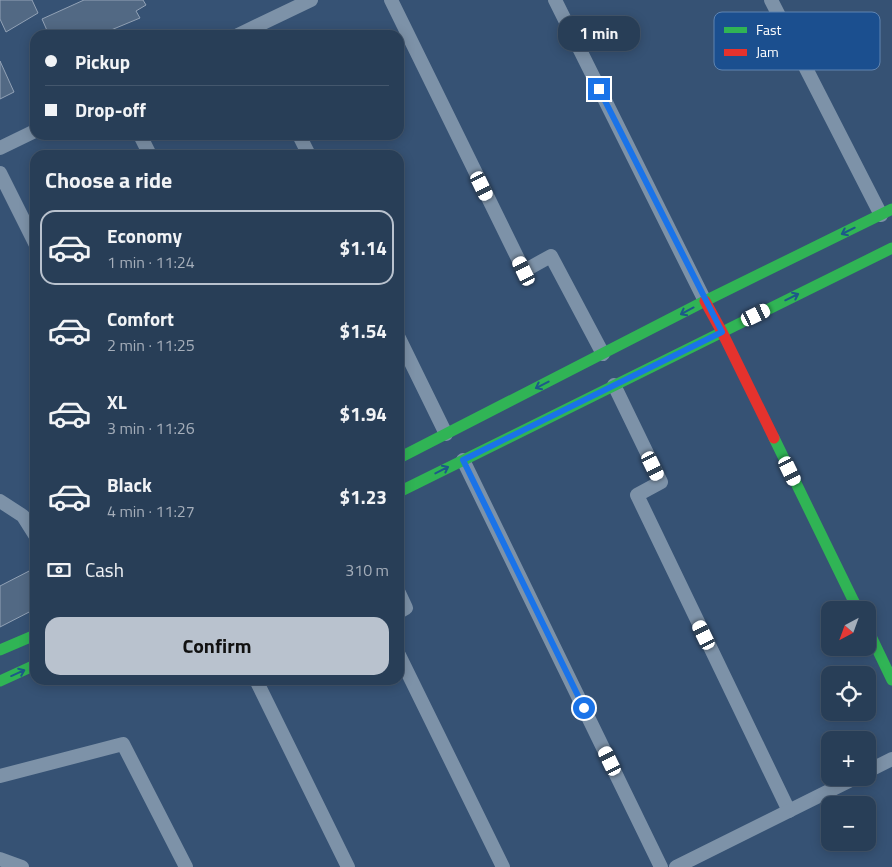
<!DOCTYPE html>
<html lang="en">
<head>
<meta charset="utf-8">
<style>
	body { margin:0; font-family:"Titillium Web",sans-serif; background:#344961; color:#f1f3f6; height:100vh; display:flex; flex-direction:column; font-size:19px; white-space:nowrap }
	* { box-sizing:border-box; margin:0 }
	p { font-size:16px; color:#a5aeba }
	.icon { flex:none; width:28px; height:28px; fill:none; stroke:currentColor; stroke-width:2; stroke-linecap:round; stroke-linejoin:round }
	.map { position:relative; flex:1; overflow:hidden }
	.drawer { position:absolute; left:30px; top:150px; width:374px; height:535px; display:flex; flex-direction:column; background:#283e57; border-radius:15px; box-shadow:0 2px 12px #0003,0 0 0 1px #44576d }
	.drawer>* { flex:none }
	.hud { position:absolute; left:30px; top:30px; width:374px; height:110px; border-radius:15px; box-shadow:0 2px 12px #0003,0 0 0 1px #44576d; display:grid; align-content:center; height:110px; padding:0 15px; background:#283e57 }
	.needle { width:32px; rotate:221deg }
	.fabs { position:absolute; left:821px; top:601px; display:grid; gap:10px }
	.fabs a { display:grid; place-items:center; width:55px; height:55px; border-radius:10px; background:#283e57; box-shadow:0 2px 12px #0003,0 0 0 1px #44576d; font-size:25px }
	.end { position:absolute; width:22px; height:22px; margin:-11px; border:6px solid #1a73e8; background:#fff; box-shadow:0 0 0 2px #fff }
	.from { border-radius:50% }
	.bubble { position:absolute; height:35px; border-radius:15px; background:#283e57; box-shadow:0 2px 12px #0003,0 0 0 1px #44576d; font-size:16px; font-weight:700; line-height:35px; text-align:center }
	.car { position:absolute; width:15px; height:30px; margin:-15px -8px; border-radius:6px; box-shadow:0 0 4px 1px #0007; background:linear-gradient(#fff 24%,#345 0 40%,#fff 0 76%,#345 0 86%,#fff 0) }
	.hud b { display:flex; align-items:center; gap:18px; height:48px; font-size:19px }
	.hud b+b { border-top:1px solid #44576d }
	.hud i { width:12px; height:12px; background:#f1f3f6 }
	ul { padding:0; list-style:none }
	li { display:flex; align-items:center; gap:15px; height:75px; margin:0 10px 8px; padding:0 5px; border:2px solid transparent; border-radius:15px }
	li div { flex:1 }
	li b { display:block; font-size:19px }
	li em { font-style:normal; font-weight:700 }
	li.active { border-color:#b9c2ce }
	li>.icon { width:45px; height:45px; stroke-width:1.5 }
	h2 { padding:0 15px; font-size:22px; line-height:60px }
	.pay { display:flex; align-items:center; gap:12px; height:55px; padding:0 15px; font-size:19px }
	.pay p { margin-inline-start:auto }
	.cta { display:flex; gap:10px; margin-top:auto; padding:10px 15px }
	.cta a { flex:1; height:58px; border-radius:15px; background:#b9c2ce; color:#111; font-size:20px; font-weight:700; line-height:58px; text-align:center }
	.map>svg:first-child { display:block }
	.building { fill:#526984; stroke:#92a2b6 }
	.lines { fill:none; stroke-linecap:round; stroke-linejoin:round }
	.street { stroke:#7d92a8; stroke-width:14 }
	.fast { stroke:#30b455; stroke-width:11 }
	.jam { stroke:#e5322d; stroke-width:11 }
	.oneway { stroke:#1d5989 }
	.route { stroke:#1a73e8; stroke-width:6 }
	.key { fill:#1b4f8f; stroke:#5f84b1; stroke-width:1 }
	.key-label { font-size:14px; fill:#fff }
</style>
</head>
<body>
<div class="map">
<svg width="892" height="867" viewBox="0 0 892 867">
	<rect width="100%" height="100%" fill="#365274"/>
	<g class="building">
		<polygon points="0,0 32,0 38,13 6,32 0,19"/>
		<polygon points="84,0 143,0 146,5 136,11 140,18 99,35 49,35 42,19"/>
		<polygon points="0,61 14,92 0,99"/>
		<polygon points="35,568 35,609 0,627 0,586"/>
	</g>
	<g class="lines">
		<g class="street">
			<polyline points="391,0 524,271 551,256 603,354"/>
			<polyline points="555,0 705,301"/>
			<polyline points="771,0 881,215"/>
			<polyline points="238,35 311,0"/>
			<polyline points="140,135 150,155"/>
			<polyline points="299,135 309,155"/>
			<polyline points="0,148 35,131"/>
			<polyline points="0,173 35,243"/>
			<polyline points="399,338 446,434"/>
			<polyline points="614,385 661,482 637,495 789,811"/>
			<polyline points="463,460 661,867"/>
			<polyline points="0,501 23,516 35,535"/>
			<polyline points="399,593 406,608 399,612"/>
			<polyline points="399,655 503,867"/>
			<polyline points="256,680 348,867"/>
			<polyline points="868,771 892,759"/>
			<polyline points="0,776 123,744 186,867"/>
			<polyline points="0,859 22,867"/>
			<polyline points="676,867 855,778"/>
		</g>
		<g class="fast">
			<polyline points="774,438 858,610"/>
			<polyline points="399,458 705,301 892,209"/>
			<polyline points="399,492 892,248"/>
			<polyline points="868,630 892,680"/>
			<polyline points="0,650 35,635"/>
			<polyline points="0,681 35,665"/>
		</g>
		<polyline class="jam" points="705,301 722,332 774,438"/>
	</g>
	<defs><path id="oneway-shaft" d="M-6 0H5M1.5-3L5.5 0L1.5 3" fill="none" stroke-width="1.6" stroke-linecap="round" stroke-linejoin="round" transform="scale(1.25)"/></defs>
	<g class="oneway">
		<use href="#oneway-shaft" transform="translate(848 231) rotate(154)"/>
		<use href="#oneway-shaft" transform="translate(792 297) rotate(-26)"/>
		<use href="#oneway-shaft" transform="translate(687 311) rotate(152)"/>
		<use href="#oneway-shaft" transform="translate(542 385) rotate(153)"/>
		<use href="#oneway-shaft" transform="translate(442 470) rotate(-27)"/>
		<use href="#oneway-shaft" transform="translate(18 673) rotate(-24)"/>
	</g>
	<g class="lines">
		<polyline class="route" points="584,708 463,460 722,332 599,89"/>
	</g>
	<rect x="714" y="12" width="166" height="58" rx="8" class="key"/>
	<rect x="724" y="27" width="23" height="6" fill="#30b455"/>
	<rect x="724" y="49" width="23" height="7" fill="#e5322d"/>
	<g class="key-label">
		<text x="756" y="35">Fast</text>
		<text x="756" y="57">Jam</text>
	</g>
</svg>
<div class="fabs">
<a><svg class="needle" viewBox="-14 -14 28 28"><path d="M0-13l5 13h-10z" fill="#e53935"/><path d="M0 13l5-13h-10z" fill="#a5aeba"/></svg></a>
<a><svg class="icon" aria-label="locate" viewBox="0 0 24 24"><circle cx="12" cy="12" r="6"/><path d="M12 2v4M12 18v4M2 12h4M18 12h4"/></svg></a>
<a>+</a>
<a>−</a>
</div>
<i class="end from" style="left:584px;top:708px"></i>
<i class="end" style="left:599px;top:89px"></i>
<div class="bubble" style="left:558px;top:16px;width:82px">1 min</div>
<i class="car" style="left:482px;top:186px;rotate:154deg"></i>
<i class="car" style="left:524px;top:271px;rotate:334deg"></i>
<i class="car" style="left:756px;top:315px;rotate:64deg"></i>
<i class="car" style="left:653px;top:466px;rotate:154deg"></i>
<i class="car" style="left:790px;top:471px;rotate:154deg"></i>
<i class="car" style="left:704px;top:635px;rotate:334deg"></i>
<i class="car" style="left:610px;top:761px;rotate:334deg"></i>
<div class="hud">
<b><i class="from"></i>Pickup</b>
<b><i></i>Drop-off</b>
</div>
<section class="drawer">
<h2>Choose a ride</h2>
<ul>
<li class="active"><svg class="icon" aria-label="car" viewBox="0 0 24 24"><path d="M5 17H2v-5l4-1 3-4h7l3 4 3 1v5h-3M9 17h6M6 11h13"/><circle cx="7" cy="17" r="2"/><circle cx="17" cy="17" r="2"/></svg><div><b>Economy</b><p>1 min · 11:24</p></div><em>$1.14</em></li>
<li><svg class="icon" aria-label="car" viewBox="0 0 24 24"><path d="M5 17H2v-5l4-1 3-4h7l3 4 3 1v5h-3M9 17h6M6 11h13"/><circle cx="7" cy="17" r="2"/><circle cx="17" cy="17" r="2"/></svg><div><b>Comfort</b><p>2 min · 11:25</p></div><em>$1.54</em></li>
<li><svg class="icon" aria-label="car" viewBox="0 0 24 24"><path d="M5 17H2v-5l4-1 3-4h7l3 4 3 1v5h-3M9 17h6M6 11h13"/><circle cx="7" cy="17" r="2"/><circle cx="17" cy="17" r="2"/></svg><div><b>XL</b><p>3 min · 11:26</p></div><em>$1.94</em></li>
<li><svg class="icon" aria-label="car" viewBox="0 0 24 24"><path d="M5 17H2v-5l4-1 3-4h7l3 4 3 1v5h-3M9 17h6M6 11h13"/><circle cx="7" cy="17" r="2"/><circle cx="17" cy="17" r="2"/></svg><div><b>Black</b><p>4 min · 11:27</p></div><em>$1.23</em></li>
</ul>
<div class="pay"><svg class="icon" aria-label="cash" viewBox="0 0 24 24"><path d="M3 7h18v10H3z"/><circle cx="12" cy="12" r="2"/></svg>Cash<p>310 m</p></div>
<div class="cta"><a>Confirm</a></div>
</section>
</div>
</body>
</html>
